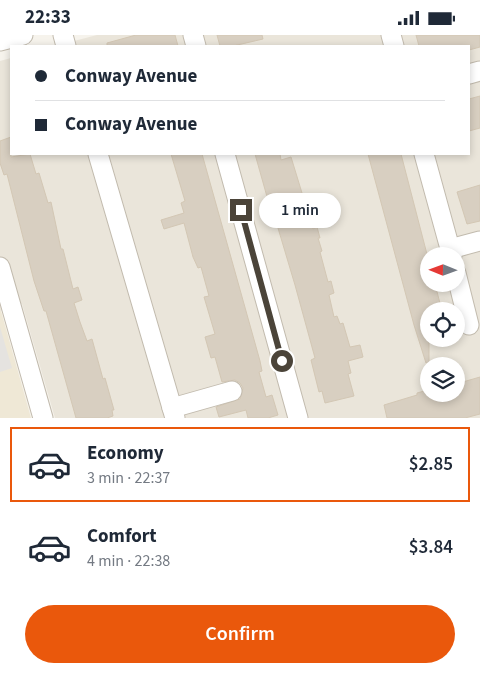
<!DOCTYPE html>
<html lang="en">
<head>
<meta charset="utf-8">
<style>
	body { margin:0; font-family:"Source Sans 3",sans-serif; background:#f6f6f7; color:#1f2937; height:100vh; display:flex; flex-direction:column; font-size:19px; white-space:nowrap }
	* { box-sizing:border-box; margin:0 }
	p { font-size:16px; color:#747a83 }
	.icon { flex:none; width:28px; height:28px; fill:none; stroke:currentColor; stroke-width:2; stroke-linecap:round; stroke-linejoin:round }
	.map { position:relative; height:383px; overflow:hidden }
	.details { display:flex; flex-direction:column; background:#fff; flex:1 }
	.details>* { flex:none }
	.guide { position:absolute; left:10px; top:10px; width:460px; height:110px; border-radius:0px; box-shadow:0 2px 8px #0003; display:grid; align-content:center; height:110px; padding:0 25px; background:#fff }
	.needle { width:32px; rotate:271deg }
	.fabs { position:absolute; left:420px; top:212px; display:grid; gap:10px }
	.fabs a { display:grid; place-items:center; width:45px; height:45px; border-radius:50%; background:#fff; box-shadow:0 2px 8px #0003; font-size:25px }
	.end { position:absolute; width:22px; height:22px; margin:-11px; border:6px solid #4b4439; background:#fff; box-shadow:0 0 0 2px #fff }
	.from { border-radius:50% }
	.bubble { position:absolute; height:35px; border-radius:18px; background:#fff; box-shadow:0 2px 8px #0003; font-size:16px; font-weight:600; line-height:35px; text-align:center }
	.guide b { display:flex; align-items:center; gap:18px; height:48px; font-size:19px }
	.guide b+b { border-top:1px solid #e0e1e3 }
	.guide i { width:12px; height:12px; background:#1f2937 }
	ul { padding:9px 0 0; list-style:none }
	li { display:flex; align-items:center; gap:15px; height:75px; margin:0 10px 8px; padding:0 15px; border:2px solid transparent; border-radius:0px }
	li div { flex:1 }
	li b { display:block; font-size:19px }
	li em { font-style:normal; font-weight:600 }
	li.active { border-color:#ea580c }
	li>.icon { width:45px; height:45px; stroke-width:1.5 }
	.primary-button { display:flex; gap:10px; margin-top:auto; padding:10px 25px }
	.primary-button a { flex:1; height:58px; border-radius:30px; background:#ea580c; color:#fff; font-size:20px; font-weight:600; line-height:58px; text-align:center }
	.status { display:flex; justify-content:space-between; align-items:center; height:35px; padding:0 25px; background:#fff; direction:ltr }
	.status svg { height:14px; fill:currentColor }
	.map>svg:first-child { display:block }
	.residential { fill:#eae5da; fill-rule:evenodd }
	.education { fill:#efe8d6 }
	.parking { fill:#e5e3e0 }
	.building { fill:#d8cfc1; stroke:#d3c7b4 }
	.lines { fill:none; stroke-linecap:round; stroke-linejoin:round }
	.minor-casing { stroke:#c2bbae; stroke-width:21 }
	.minor { stroke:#fff; stroke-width:19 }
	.route { stroke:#4b4439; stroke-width:6 }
</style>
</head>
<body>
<div class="status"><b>22:33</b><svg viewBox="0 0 49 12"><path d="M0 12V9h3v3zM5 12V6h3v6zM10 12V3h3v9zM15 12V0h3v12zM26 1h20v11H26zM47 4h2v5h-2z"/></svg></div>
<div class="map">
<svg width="480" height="383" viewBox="0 0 480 383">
	<rect width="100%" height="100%" fill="#f6f3ec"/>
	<path class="residential" d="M 97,0 L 480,0 L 480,383 L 55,383 L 22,269 L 0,276 L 0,26 L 11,23 L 11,119 L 469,119 L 469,11 L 55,11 ZM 429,221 L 456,221 L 456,249 L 429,249 ZM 429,276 L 456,276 L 456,304 L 429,304 ZM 429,331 L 456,331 L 456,359 L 429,359 Z"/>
	<polygon class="education" points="0,276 1,276 31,383 0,383"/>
	<polygon class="parking" points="0,292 12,333 0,337"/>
	<g class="building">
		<polygon points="136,0 175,0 178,11 107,11 107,8"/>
		<polygon points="217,0 262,0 263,4 233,11 220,11"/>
		<polygon points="416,0 480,0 480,12 469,15 469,11 419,11"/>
		<polygon points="480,61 480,93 469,96 469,64"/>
		<polygon points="11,102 11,122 30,119 36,139 39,138 48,168 51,167 61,214 63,214 73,254 78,252 82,265 74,268 80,287 87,306 92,304 103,344 105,343 114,375 112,375 113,381 107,383 76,383 46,276 44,276 34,246 7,139 4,140 0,128 0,106"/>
		<polygon points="171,119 202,119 260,326 262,336 259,337 266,362 272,360 278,380 268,383 248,383 246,375 219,382 216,372 240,364 243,353 240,348 235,345 222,347 215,322 211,323 205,302 215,299 204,262 209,261 201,232 198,233 193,222 184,188 164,194 161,185 184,178 181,168 185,166"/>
		<polygon points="255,119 280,119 281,125 291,122 313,194 317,192 320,203 318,203 322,216 320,217 328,247 331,246 334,258 329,260 334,282 337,281 340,289 343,288 350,312 360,310 363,322 348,326 351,338 348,339 354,361 325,368 322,356 319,357 311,325 315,323 295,250 275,183 273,183"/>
		<polygon points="368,119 401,119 429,227 429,249 435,249 442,276 429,276 429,328 426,328 414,290"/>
		<polygon points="480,150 480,186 467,189 457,157"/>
		<polygon points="480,342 480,379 465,383 387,383 384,370 417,360 417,358 428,355 429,359 456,359 456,349"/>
	</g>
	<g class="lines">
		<defs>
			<g id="minor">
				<polyline points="63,0 66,11"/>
				<polyline points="193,0 196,11"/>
				<polyline points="391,0 394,11"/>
				<polyline points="0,6 23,0"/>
				<polyline points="469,39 480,36"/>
				<polyline points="98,119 175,383"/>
				<polyline points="225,119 298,383"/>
				<polyline points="424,119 452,221"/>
				<polyline points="450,214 480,206"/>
				<polyline points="0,232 43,383"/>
				<polyline points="456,238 469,290"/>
				<polyline points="172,373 232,356"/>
			</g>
		</defs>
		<use href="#minor" class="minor-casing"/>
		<use href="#minor" class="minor"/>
	</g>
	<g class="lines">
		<polyline class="route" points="241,175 282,326"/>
	</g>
</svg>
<div class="fabs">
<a><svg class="needle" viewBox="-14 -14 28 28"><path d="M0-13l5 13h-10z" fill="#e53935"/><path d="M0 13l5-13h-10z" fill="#747a83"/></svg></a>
<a><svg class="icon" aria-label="locate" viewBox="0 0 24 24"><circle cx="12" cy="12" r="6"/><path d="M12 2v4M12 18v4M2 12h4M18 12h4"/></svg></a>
<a><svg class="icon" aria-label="layers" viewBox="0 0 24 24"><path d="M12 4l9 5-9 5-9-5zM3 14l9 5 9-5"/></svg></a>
</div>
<i class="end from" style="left:282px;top:326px"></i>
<i class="end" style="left:241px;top:175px"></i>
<div class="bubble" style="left:259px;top:158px;width:82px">1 min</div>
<div class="guide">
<b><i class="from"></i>Conway Avenue</b>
<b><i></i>Conway Avenue</b>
</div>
</div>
<section class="details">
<ul>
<li class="active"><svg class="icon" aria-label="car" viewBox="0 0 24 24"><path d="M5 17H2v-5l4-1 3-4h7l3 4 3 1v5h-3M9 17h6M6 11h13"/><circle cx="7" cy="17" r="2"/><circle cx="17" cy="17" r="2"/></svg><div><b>Economy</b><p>3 min · 22:37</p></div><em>$2.85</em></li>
<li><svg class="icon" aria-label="car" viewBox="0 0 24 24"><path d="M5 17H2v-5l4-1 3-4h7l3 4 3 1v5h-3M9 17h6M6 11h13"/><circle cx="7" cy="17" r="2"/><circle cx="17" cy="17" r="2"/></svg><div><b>Comfort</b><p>4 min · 22:38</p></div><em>$3.84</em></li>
</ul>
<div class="primary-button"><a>Confirm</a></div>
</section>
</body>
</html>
